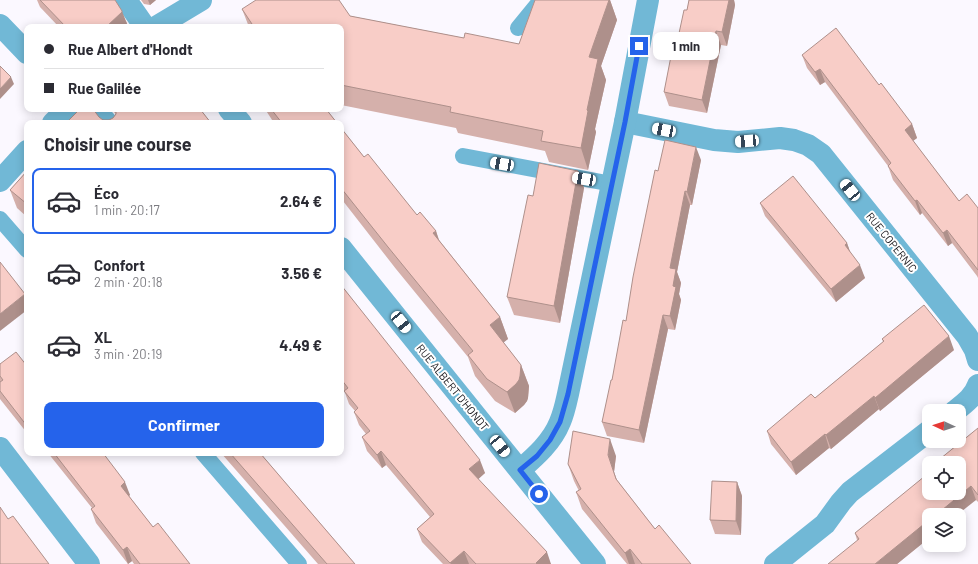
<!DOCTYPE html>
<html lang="fr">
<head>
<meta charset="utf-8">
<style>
	body { margin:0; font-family:Barlow,sans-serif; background:#f2f2f3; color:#2b2b33; height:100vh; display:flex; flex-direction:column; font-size:15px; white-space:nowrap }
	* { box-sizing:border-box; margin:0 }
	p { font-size:13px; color:#7c7c81 }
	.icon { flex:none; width:22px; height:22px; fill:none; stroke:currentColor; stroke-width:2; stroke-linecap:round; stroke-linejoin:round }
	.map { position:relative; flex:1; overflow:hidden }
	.panel { position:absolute; left:24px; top:120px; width:320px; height:336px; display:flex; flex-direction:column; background:#fff; border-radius:8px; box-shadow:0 2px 10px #0003 }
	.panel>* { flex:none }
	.hud { position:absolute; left:24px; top:24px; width:320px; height:88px; border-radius:8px; box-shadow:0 2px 10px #0003; display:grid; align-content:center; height:88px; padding:0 20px; background:#fff }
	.needle { width:26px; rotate:273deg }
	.buttons { position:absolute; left:922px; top:404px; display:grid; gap:8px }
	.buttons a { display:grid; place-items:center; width:44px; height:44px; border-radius:8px; background:#fff; box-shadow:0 2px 10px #0003; font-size:20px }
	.end { position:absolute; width:18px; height:18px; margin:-9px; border:5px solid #2563eb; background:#fff; box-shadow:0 0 0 2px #fff }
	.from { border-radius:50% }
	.bubble { position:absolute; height:28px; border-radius:8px; background:#fff; box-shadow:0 2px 10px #0003; font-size:13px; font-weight:700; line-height:28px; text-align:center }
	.car { position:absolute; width:12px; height:24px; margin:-12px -6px; border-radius:5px; box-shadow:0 0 3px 1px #0007; background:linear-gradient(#fff 24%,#345 0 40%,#fff 0 76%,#345 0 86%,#fff 0) }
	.hud b { display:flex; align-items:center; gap:14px; height:38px; font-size:15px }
	.hud b+b { border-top:1px solid #e1e1e2 }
	.hud i { width:10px; height:10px; background:#2b2b33 }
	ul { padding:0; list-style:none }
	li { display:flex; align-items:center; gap:12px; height:66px; margin:0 8px 6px; padding:0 12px; border:2px solid transparent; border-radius:8px }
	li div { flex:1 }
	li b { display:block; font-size:15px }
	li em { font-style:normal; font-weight:700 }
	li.current { border-color:#2563eb }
	li>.icon { width:36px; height:36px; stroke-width:1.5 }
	h2 { padding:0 20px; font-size:18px; line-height:48px }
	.cta { display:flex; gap:8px; margin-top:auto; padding:8px 20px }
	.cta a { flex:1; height:46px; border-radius:8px; background:#2563eb; color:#fff; font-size:16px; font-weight:700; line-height:46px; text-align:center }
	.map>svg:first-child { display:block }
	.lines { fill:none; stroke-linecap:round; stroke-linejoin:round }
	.lane { stroke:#71b8d6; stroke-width:16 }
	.street { stroke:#71b8d6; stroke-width:22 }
	.wall { fill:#d5b0ab }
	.shaded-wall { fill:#ae908b }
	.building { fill:#f8cdc7; stroke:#ae908b }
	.route { stroke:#2563eb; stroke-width:5 }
	.labels { text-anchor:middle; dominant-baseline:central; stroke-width:4; stroke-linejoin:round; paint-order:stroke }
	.street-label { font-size:11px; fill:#131116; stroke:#fff }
</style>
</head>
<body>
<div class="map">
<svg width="978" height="564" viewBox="0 0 978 564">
	<rect width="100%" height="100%" fill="#fbf8ff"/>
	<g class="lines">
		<g class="lane">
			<polyline points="518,28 541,0"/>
			<polyline points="99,109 111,123"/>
			<polyline points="463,156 612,184"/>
			<polyline points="0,219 27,250"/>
			<polyline points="203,453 299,564"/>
		</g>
		<g class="street">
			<polyline points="126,0 145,27"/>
			<polyline points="0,25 27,53"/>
			<polyline points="156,27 201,0"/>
			<polyline points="229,109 241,123"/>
			<polyline points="625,122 714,140 738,142 780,138 794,140 808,145 821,154 967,336 975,350 978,360"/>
			<polyline points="53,123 67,109"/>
			<polyline points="0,181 27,151"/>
			<polyline points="341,248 595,564"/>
			<path d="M 955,411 C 964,404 974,397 978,385"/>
			<polyline points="0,448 89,564"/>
			<path d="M 520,470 C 536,456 552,442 560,422 C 564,413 566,403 568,394 L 625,122 L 648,0"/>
			<polyline points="775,564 825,524 841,502 850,492 929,431"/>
		</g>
	</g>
	<g class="wall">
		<polygon points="37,0 115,0 127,23 127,24 124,27 59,27 40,7"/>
		<polygon points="141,0 156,0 150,5 144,4"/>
		<polygon points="535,0 610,0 617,20 601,66 606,80 595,129 596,132 588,170 549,162 545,151 458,133 456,128 341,105 341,27 249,27 242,9 350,16 464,38 519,44"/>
		<polygon points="689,0 734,0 735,5 727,46 721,45 707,113 669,106 664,92 687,10"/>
		<polygon points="802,55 879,85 912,124 917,138 913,141 959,201 978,208 978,278 977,276 952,243 948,246 922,213 920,215 893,180 888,166 825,82 820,85 807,68"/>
		<polygon points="111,109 200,109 211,123 66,123 99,117 103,120 109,120 113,118 116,114"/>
		<polygon points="265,109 326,109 337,123 274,123"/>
		<polygon points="341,128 364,157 417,215 436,231 439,240 500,317 508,339 503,342 521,365 529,386 528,398 527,401 524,405 515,413 495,401 475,376 468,357 396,269 343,201 341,203"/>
		<polygon points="701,160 692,205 690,205 677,272 681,283 679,294 681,300 675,330 668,329 644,443 607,436 602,422 626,321 658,171"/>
		<polygon points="27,171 27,217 17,208 10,190"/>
		<polygon points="578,171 584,188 560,323 514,315 507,297 533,196"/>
		<polygon points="760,203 847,243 850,252 865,278 836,302 765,216"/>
		<polygon points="341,285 485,473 478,479 551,564 443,564 422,542 417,529 430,517 386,465 382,468 367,451 362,437 366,434 359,425 354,412 355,411 349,404 344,390 341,386"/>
		<polygon points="882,339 954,350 880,411 879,409 831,449 829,448 796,475 771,444 767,431 815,398 883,342"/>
		<polygon points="0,364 27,366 27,433 0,399"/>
		<polygon points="978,428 978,502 976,500 929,515 929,538 897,564 857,540 855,533 924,478 922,474"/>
		<polygon points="48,453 103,453 130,495 129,496 153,527 190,564 134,564 132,561 128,564 96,523 91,509 92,508"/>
		<polygon points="221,453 260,453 355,564 318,564"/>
		<polygon points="616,456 614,472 617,480 655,529 691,564 627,564 582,509 576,492 579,491 574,481 568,464"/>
		<polygon points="737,482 742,496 741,535 715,534 710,520"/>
	</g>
	<g class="shaded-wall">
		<polygon points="148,0 156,0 150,5"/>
		<polygon points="609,0 610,0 617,20 601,66 606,80 595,129 596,132 588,170 581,148 587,110 589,57"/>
		<polygon points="729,0 734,0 735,5 727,46 722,32"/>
		<polygon points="122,11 127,24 124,27 106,27"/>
		<polygon points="716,31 721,45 707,113 702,100"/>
		<polygon points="820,69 825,82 820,85 815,72"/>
		<polygon points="11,77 14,84 0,99 0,89"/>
		<polygon points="912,124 917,138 910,143 905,130"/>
		<polygon points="696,147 701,160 692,205 687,192"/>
		<polygon points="578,171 584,188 560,323 554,306"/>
		<polygon points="685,191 690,205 677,272 681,283 679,294 681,300 675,330 670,316 670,268"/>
		<polygon points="341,197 343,201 341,203"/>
		<polygon points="917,200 922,213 920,215 915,201"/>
		<polygon points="947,230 952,243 948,246 943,233"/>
		<polygon points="436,231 443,253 433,233"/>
		<polygon points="847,243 852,257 845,245"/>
		<polygon points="860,265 865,278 836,302 831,289"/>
		<polygon points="25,294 27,299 27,310 0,331 0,314"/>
		<polygon points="663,315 668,329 644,443 639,430"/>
		<polygon points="500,317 508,339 498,347 490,325"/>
		<polygon points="949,336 954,350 880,411 875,398"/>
		<polygon points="521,365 529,386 528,398 527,401 524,405 515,413 507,392"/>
		<polygon points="874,396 879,409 831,449 826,435"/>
		<polygon points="825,434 829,448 796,475 791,462"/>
		<polygon points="610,439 616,456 614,472 622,496 608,455"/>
		<polygon points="381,451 386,465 382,468 377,455"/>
		<polygon points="480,460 485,473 474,483 469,469"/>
		<polygon points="125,482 130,495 126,499 121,486"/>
		<polygon points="737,482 742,496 741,535 736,521"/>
		<polygon points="971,486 976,500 957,515 936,515"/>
		<polygon points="929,520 929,538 897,564 875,564"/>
		<polygon points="127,547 132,561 128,564 123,550"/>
		<polygon points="630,549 635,564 629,564 625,553"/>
		<polygon points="464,551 469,564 451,564 450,563"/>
		<polygon points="547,552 551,564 536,564 536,563"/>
	</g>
	<g class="building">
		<polygon points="40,0 115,0 122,11 122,12 106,27 66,27"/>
		<polygon points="256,0 339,0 350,16 464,38 465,33 519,44 535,0 609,0 589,57 598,59 587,110 588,111 581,148 541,141 543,131 450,112 451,107 341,85 341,27 254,27 242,9"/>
		<polygon points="689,0 729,0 722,32 716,31 702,100 664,92 672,51 675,52 684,10 687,10"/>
		<polygon points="836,28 879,85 881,83 912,124 905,130 959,201 967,194 978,208 978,270 947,230 943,233 917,200 915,201 888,166 891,163 820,69 815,72 802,55"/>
		<polygon points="0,66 11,77 0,89"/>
		<polygon points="80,109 93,109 99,117 103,120 109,120 113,118 116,114 116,109 200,109 211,123 66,123"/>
		<polygon points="271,109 326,109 337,123 282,123"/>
		<polygon points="341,128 364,157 368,154 417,215 420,212 436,231 433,233 500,317 490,325 521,365 520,376 519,380 516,384 507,392 487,379 468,355 473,351 388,247 341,188"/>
		<polygon points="665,140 696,147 687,192 685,191 670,268 676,269 673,286 676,287 670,316 663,315 639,430 602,422 611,380 612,380 623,320 626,321 633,277 655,170 658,171"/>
		<polygon points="539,163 578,171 554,306 507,297 528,195 533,196"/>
		<polygon points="27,171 27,204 10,190"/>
		<polygon points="793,176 847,243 845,245 860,265 831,289 760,203"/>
		<polygon points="0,262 25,294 0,314"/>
		<polygon points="341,285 480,460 469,469 547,552 536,563 537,564 476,564 464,551 450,563 417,529 434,514 381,451 377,455 362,437 370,431 354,412 358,408 344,391 348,388 341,379"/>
		<polygon points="924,305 949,336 875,398 874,396 826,435 825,434 791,462 767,431 811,394 815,398 884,341 882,339"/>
		<polygon points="16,352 27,366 27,426 0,391 0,382 3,380 0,376 0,364"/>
		<polygon points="978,428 978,495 971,486 936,515 929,515 929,520 875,564 828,564 859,539 855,533 925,476 922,474 929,468 929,493 959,493 959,463 935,463"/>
		<polygon points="573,431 610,439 608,455 616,479 655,529 659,525 691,564 642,564 630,549 625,553 576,492 581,489 568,464"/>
		<polygon points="54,453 103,453 125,482 121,486 153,527 158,523 190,564 140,564 127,547 123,550 91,509 95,506"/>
		<polygon points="230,453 260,453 355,564 327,564"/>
		<polygon points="712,481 737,482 736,521 710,520"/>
		<polygon points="0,507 8,519 13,516 49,564 0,564"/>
	</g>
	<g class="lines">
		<polyline class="route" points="539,494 520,470 537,456 550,440 560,422 568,394 593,274 625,122 639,46"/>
	</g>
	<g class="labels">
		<g class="street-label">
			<text transform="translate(892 242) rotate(51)">RUE COPERNIC</text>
			<text transform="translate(453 387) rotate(51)">RUE ALBERT D'HONDT</text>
		</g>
	</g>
</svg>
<div class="buttons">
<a><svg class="needle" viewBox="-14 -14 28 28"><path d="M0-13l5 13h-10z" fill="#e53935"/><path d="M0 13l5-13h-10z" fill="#7c7c81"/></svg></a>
<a><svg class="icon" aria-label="locate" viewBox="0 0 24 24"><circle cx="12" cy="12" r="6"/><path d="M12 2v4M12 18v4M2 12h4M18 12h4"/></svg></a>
<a><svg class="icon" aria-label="layers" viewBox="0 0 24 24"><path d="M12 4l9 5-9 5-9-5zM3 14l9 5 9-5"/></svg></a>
</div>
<i class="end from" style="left:539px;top:494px"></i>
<i class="end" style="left:639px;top:46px"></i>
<div class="bubble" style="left:653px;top:32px;width:66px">1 min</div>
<i class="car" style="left:664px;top:130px;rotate:281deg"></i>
<i class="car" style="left:747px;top:141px;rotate:266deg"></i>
<i class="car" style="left:502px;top:164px;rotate:280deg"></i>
<i class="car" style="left:584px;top:179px;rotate:280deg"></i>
<i class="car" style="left:850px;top:190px;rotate:321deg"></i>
<i class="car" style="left:401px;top:322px;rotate:141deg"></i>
<i class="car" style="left:500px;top:446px;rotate:141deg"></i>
<div class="hud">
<b><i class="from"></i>Rue Albert d'Hondt</b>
<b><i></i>Rue Galilée</b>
</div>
<section class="panel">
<h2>Choisir une course</h2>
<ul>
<li class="current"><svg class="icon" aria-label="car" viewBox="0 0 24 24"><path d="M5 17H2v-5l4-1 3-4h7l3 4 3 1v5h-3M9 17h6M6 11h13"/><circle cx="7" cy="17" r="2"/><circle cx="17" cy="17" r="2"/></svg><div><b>Éco</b><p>1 min · 20:17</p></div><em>2.64 €</em></li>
<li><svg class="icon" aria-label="car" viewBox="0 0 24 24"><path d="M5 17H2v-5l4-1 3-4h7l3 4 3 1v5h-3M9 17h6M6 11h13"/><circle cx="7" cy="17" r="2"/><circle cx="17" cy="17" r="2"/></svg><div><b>Confort</b><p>2 min · 20:18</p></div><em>3.56 €</em></li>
<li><svg class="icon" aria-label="car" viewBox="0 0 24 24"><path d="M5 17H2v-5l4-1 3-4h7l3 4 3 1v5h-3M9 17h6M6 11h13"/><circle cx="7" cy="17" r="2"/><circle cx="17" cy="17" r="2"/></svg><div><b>XL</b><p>3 min · 20:19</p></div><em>4.49 €</em></li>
</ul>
<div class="cta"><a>Confirmer</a></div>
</section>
</div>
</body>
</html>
